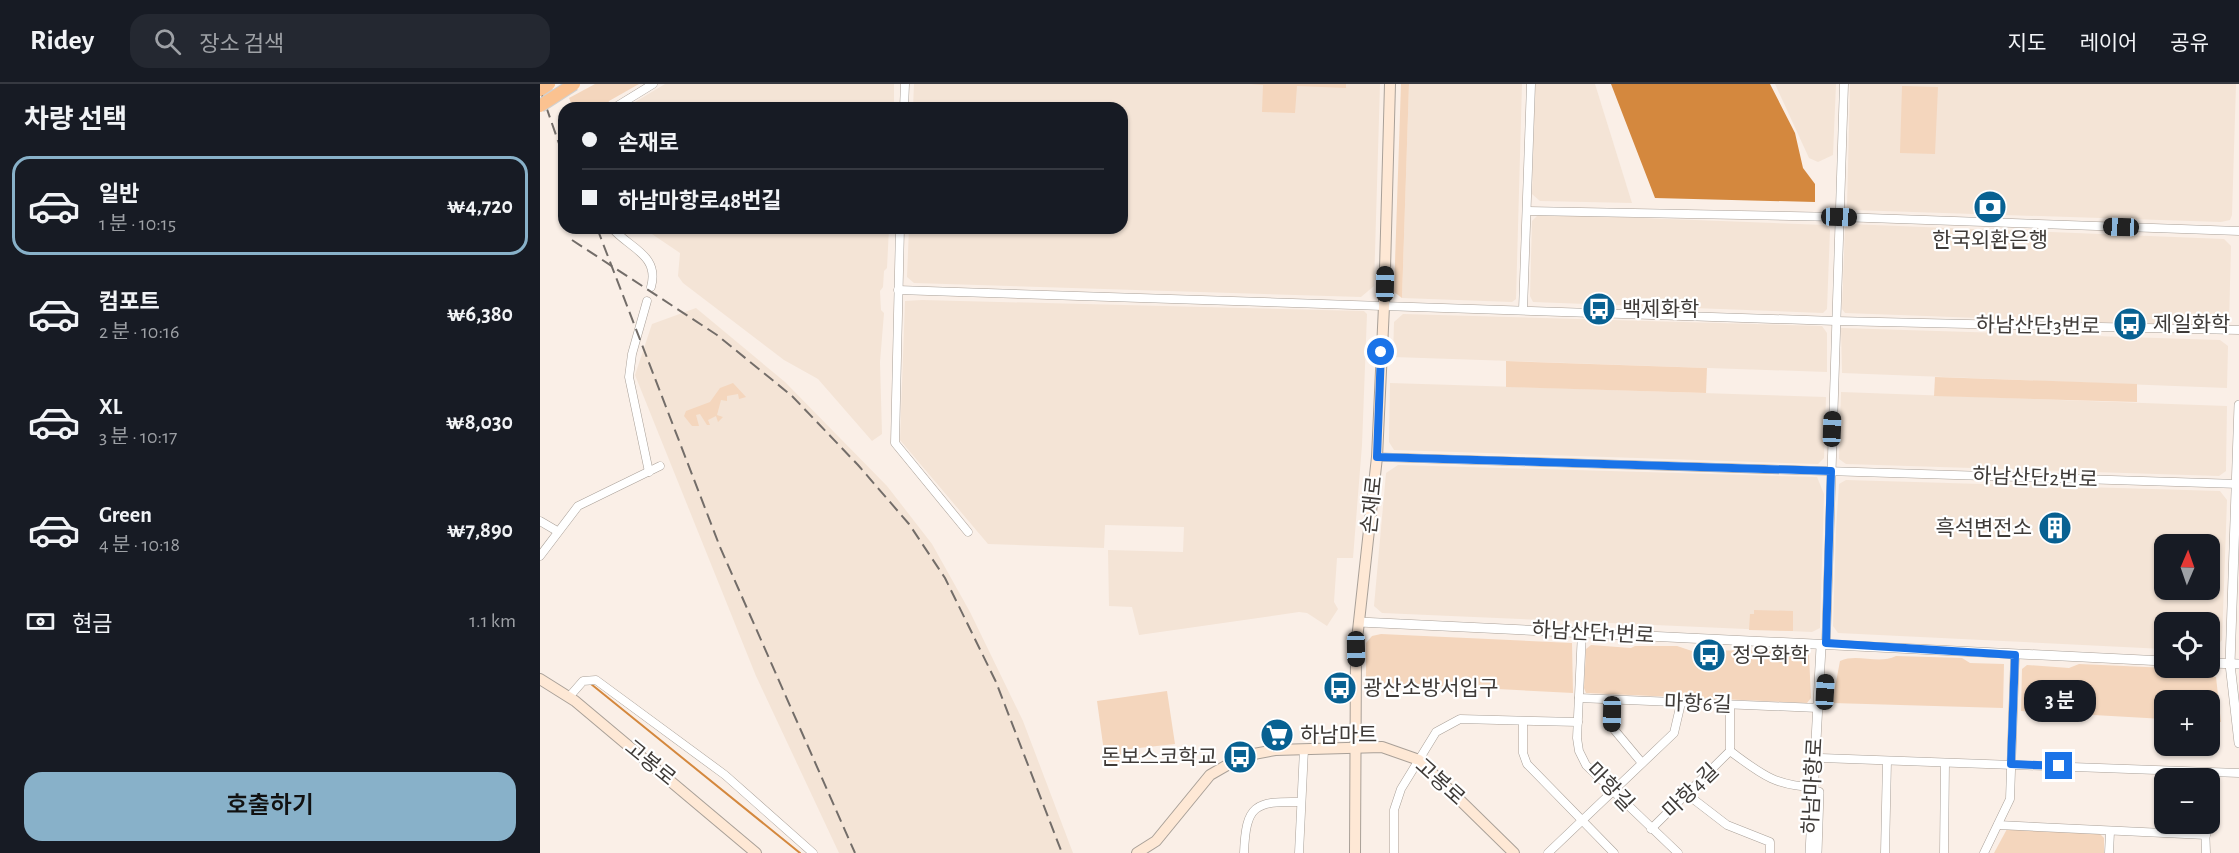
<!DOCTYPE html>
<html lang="ko">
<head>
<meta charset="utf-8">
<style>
	body { margin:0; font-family:"Alegreya Sans","Noto Sans KR",sans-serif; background:#242831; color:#f1f3f6; height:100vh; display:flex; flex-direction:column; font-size:22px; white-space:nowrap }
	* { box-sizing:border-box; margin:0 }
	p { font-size:20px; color:#9ea1a6 }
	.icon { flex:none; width:33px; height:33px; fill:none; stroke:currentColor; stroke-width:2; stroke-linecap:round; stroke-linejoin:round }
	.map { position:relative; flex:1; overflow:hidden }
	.sheet { display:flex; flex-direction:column; background:#171b24; width:540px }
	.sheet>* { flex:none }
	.hud { position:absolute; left:18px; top:18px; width:570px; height:132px; border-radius:18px; box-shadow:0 2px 4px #0004; display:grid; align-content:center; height:132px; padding:0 24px; background:#171b24 }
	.needle { width:39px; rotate:2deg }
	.fabs { position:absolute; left:1614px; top:450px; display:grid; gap:12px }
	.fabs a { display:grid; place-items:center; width:66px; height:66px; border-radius:12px; background:#171b24; box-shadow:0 2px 4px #0004; font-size:30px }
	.end { position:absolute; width:27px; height:27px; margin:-14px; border:8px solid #1a73e8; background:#fff; box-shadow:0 0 0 3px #fff }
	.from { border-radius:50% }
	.bubble { position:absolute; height:42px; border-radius:18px; background:#171b24; box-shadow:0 2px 4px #0004; font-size:20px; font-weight:600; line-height:42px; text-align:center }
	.car { position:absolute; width:18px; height:36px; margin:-18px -9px; border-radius:8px; box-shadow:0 0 4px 2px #0007; background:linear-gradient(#222 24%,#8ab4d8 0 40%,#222 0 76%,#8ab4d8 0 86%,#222 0) }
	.hud b { display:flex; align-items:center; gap:21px; height:57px; font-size:22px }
	.hud b+b { border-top:2px solid #363941 }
	.hud i { width:15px; height:15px; background:#f1f3f6 }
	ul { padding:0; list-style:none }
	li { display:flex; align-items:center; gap:18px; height:99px; margin:0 12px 9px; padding:0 12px; border:3px solid transparent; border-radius:18px }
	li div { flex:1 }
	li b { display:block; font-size:22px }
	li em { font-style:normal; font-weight:600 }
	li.current { border-color:#88b1c9 }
	li>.icon { width:54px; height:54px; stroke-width:1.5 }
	h2 { padding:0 24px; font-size:27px; line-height:72px }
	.pay { display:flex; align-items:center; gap:15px; height:66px; padding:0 24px; font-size:22px }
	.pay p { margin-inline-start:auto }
	.primary-button { display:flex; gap:12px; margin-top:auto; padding:12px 24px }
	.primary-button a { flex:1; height:69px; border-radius:18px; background:#88b1c9; color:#111; font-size:24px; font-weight:600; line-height:69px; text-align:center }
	header { display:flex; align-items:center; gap:36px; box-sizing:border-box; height:84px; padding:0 30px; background:#171b24; border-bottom:2px solid #363941 }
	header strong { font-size:28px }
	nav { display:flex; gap:33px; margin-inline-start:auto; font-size:21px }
	.search { width:420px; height:54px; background:#242831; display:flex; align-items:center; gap:15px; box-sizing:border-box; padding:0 21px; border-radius:18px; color:#9ea1a6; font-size:22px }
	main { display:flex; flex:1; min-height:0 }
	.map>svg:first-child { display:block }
	.built { fill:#f4e4d6; fill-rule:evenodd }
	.green { fill:#f4d6bd }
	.water { fill:#d4883e }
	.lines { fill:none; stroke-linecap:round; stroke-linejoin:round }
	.stream { stroke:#d4883e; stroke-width:2 }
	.minor-casing { stroke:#a9a098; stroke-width:9 }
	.tertiary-casing { stroke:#a9a098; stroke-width:10 }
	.secondary-casing { stroke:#a9a098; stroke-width:12 }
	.minor { stroke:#fff; stroke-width:8 }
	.tertiary { stroke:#fff; stroke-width:9 }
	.secondary { stroke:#fee8d5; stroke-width:10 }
	.rail { stroke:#736d69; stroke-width:2; stroke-dasharray:12 6; stroke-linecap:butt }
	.trunk-bridge-casing { stroke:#d1d0cf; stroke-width:14; stroke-linecap:butt }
	.trunk-bridge { stroke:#fbc290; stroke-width:12 }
	.route { stroke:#1a73e8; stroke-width:8 }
	.labels { text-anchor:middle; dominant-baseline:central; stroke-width:4.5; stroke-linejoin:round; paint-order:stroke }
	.poi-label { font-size:21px; fill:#3f3b38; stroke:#fff; text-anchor:start }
	.street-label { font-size:21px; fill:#3f3b38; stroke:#fff }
</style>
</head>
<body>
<header>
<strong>Ridey</strong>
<div class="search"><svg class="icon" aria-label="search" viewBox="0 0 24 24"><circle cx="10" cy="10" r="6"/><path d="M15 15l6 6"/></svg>장소 검색</div>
<nav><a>지도</a><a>레이어</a><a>공유</a></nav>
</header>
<main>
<section class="sheet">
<h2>차량 선택</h2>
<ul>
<li class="current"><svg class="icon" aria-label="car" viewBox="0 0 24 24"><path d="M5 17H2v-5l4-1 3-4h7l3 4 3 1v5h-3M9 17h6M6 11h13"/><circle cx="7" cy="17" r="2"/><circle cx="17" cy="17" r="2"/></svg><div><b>일반</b><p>1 분 · 10:15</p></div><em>₩4,720</em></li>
<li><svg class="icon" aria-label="car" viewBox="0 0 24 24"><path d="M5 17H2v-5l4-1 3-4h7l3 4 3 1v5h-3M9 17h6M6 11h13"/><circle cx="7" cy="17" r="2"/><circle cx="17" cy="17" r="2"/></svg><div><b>컴포트</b><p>2 분 · 10:16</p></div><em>₩6,380</em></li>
<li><svg class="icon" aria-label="car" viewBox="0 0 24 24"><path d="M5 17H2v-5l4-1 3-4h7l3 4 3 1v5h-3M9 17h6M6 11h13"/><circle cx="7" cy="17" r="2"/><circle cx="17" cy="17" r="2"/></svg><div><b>XL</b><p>3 분 · 10:17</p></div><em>₩8,030</em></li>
<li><svg class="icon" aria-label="car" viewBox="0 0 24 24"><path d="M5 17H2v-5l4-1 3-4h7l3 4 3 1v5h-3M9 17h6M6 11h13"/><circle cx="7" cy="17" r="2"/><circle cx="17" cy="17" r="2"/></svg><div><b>Green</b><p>4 분 · 10:18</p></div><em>₩7,890</em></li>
</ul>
<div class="pay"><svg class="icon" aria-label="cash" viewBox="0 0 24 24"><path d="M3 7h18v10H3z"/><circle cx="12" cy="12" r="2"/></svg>현금<p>1.1 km</p></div>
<div class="primary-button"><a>호출하기</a></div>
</section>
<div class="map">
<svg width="1699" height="769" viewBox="0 0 1699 769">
	<rect width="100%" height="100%" fill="#faefe7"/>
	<g class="built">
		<polygon points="125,0 354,0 354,24 85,24"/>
		<polygon points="374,0 840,0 834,202 821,213 374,199 367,193 369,144 582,144 582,24 373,24"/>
		<polygon points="869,0 982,0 976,215 972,218 862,214"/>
		<polygon points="995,0 1055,0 1092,119 1000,117 992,110"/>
		<polygon points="1235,0 1296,0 1293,71 1278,78 1269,74"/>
		<polygon points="1310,0 1696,0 1692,131 1690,136 1681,138 1313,126 1307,123"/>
		<polygon points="999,130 1286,141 1290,146 1287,225 1283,229 993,218 990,212 992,137"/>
		<polygon points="1309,140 1684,155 1691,162 1689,239 1686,243 1305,229 1302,225 1305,143"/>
		<polygon points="103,144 349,144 347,184 344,187 343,203 340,207 341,226 344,229 340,278 342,350 332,357 278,295 244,276 143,199 138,192 140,169"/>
		<polygon points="382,216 824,227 827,230 822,361 813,474 797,474 794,518 798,525 787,542 767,529 759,528 599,551 592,523 569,522 568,466 643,468 644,443 565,441 564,464 448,460 360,356 365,217"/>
		<polygon points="156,224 245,298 347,402 392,460 430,528 483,637 533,769 299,769 216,592 95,291 112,240"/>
		<polygon points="863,230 1282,242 1287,249 1287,288 853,273 854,238"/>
		<polygon points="1301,244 1680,256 1688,262 1687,304 1302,289"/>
		<polygon points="850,299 1286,313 1284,374 1278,380 854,366 849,358"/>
		<polygon points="1301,308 1687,322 1686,387 1679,392 1306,380 1299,375"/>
		<polygon points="858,381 1277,393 1284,410 1280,544 1272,548 842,529 834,522 846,389"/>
		<path d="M 1306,396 L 1680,407 L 1687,416 L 1682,556 L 1674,566 L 1670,566 L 1670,538 L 1624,538 L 1624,565 L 1298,549 L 1293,542 L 1296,445 L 1299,400 ZM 1624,460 L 1670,460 L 1670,506 L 1624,506 Z"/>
	</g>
	<g class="green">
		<polygon points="55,0 99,0 69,17 66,24 33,24 29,14"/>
		<polygon points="710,0 806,0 806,4 757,2 755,29 722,28 723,1"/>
		<polygon points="861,0 869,0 862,214 854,208"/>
		<polygon points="1362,2 1398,3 1395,70 1360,69"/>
		<polygon points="966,277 1167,284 1166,309 966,303"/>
		<polygon points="1395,293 1597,300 1597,318 1394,312"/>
		<polygon points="193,299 206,313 199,315 198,310 187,312 187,317 181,316 177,331 183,333 178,338 176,332 168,336 170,341 167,341 160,330 156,331 159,342 152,342 144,332 146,327 170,318 180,304"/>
		<polygon points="1214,526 1253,527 1253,547 1209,546 1210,530 1214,530"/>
		<polygon points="841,550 1032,559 1033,609 826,598 826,559 832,552"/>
		<polygon points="1051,561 1091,564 1095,562 1137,562 1152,567 1224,566 1238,570 1269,571 1271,614 1267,619 1046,609 1044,604 1046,565"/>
		<path d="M 1356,572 L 1422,574 L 1430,579 L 1464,580 L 1463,624 L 1292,619 L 1300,577 C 1318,569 1338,581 1356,572 Z"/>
		<polygon points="1539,580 1628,584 1638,588 1676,593 1681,638 1670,638 1670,616 1624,616 1624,635 1481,627 1482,585 1487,581 1529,584"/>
		<polygon points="627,607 635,660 599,664 600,678 566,682 557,617"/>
		<polygon points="1467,745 1560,750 1564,754 1564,769 1454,769"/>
	</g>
	<polygon class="water" points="1071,0 1230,0 1255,49 1263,84 1275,100 1275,118 1115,114"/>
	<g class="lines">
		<polyline class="stream" points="51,600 260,769"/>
		<defs>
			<g id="minor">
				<polyline points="74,24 113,0"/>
				<polyline points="364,24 365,0"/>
				<polyline points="988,127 1299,133 1699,147"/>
				<path d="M 72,144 C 89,164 120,171 111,203"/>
				<polyline points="360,144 355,359 428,448"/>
				<polyline points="358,206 1296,237 1699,246"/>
				<polyline points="107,217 92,270 89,293 109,388"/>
				<polyline points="983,226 991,0"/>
				<polyline points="837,373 1699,400"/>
				<polyline points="0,437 17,447"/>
				<polyline points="0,472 38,422 120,382"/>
				<polyline points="1042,548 1037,654 1039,667 1046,681 1138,769"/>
				<polyline points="1286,559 1304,0"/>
				<polyline points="29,613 43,597 56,596 185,691 273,769"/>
				<polyline points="1039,614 1278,624"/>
				<polyline points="1072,617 1072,643 1102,679"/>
				<polyline points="983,638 983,669 987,680 1074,769"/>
				<path d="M 1190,667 C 1220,689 1234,702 1274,703"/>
				<polyline points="1281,674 1699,689"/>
				<polyline points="1148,711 1187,741 1230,758 1230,769"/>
				<polyline points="1665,740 1666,769"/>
				<polyline points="1458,741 1666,751"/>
				<polyline points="1111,745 1190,667 1190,621"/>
				<path d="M 704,769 C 706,721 714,717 761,718"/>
				<polyline points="759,769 764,665"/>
				<polyline points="854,769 854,726 861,705 896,648 920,635 1038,638"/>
				<polyline points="1008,769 1134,649 1141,619"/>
				<polyline points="1345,769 1347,677"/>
				<polyline points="1404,769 1405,679"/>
				<polyline points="1444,769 1470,715 1475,571"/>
				<polyline points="1569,769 1570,748"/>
			</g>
			<g id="tertiary">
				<polyline points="1699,321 1690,580 1699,659"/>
				<polyline points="819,538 1624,577"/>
				<polyline points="1670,579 1699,580"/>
				<polyline points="1270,769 1281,563 1286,559"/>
				<polyline points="1277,769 1279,708"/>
			</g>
			<g id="secondary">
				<polyline points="0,595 35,617 216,769"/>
				<polyline points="597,769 616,757 670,691 703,672 735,666 842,663 879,676 974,769"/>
				<polyline points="815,769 816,565 837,373 844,222 850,0"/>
			</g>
		</defs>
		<use href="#minor" class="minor-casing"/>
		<use href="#tertiary" class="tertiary-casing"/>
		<use href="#secondary" class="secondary-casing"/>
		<use href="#minor" class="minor"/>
		<use href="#tertiary" class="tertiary"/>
		<use href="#secondary" class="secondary"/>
		<g class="rail">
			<polyline points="0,5 24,74"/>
			<polyline points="57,144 180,463 315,769"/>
			<polyline points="32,156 177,251 252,312 318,381 369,440 405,494 456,598 522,769"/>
		</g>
		<defs>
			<g id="trunk-bridge">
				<polyline points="0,6 9,0"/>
				<polyline points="0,22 34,0"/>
			</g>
		</defs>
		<use href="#trunk-bridge" class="trunk-bridge-casing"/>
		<use href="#trunk-bridge" class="trunk-bridge"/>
	</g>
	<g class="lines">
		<polyline class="route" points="841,268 837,373 1291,387 1286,559 1475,571 1471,680 1519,682"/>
	</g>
	<defs>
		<symbol id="bank-disc" viewBox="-11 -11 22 22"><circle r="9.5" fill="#086192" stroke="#fff"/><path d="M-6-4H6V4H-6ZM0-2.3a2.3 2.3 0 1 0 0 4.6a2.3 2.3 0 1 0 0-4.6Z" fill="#fff"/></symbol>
		<symbol id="bus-disc" viewBox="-11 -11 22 22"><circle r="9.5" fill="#086192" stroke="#fff"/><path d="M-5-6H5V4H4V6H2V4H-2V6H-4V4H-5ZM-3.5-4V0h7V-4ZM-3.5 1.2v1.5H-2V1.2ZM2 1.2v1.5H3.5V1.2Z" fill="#fff"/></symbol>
		<symbol id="building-disc" viewBox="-11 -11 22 22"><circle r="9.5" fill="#086192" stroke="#fff"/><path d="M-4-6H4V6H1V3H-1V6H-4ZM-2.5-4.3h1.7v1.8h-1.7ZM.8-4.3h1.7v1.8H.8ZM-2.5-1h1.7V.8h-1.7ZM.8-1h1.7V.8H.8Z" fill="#fff"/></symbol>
		<symbol id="supermarket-disc" viewBox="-11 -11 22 22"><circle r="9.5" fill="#086192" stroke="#fff"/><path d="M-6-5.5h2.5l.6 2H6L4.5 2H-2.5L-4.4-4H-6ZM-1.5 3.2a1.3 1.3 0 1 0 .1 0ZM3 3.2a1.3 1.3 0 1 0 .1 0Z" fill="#fff"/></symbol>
	</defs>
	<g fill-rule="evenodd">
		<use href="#bank-disc" x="1431" y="104" width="38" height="38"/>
		<use href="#bus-disc" x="1040" y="206" width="38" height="38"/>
		<use href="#bus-disc" x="1571" y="221" width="38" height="38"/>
		<use href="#building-disc" x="1496" y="425" width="38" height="38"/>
		<use href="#bus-disc" x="1150" y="552" width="38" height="38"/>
		<use href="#bus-disc" x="781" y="585" width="38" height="38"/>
		<use href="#supermarket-disc" x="718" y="632" width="38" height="38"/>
		<use href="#bus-disc" x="681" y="654" width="38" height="38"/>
	</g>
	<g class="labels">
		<g class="poi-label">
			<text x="1450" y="156" text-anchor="middle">한국외환은행</text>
			<text x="1082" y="225">백제화학</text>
			<text x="1613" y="240">제일화학</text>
			<text x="1492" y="444" text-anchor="end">흑석변전소</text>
			<text x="1192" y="571">정우화학</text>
			<text x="823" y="604">광산소방서입구</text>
			<text x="760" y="651">하남마트</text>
			<text x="677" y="673" text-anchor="end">돈보스코학교</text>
		</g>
		<g class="street-label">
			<text transform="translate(1498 242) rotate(1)">하남산단3번로</text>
			<text transform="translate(1495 394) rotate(2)">하남산단2번로</text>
			<text transform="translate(832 421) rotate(-84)">손재로</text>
			<text transform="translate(1053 549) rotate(3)">하남산단1번로</text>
			<text transform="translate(1158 620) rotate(2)">마항6길</text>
			<text transform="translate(110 679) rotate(39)">고봉로</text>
			<text transform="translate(900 698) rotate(42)">고봉로</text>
			<text transform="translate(1273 702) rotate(-87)">하남마항로</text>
			<text transform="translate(1070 703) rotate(46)">마항길</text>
			<text transform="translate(1151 707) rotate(-44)">마항4길</text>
		</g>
	</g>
</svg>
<div class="fabs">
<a><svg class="needle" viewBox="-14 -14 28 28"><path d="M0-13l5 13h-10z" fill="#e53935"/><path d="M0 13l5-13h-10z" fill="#9ea1a6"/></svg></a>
<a><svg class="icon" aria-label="locate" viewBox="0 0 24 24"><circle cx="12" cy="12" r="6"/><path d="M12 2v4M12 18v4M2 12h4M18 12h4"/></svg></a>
<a>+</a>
<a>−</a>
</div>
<i class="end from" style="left:841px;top:268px"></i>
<i class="end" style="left:1519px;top:682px"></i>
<div class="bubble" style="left:1484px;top:596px;width:72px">3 분</div>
<i class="car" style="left:1299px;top:133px;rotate:92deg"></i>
<i class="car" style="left:1581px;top:143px;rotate:272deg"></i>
<i class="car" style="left:845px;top:200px;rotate:1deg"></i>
<i class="car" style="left:1292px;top:345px;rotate:2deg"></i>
<i class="car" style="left:816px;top:565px;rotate:179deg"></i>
<i class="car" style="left:1285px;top:608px;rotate:3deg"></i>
<i class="car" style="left:1072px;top:630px;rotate:181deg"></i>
<div class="hud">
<b><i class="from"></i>손재로</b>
<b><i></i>하남마항로48번길</b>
</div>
</div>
</main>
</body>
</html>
